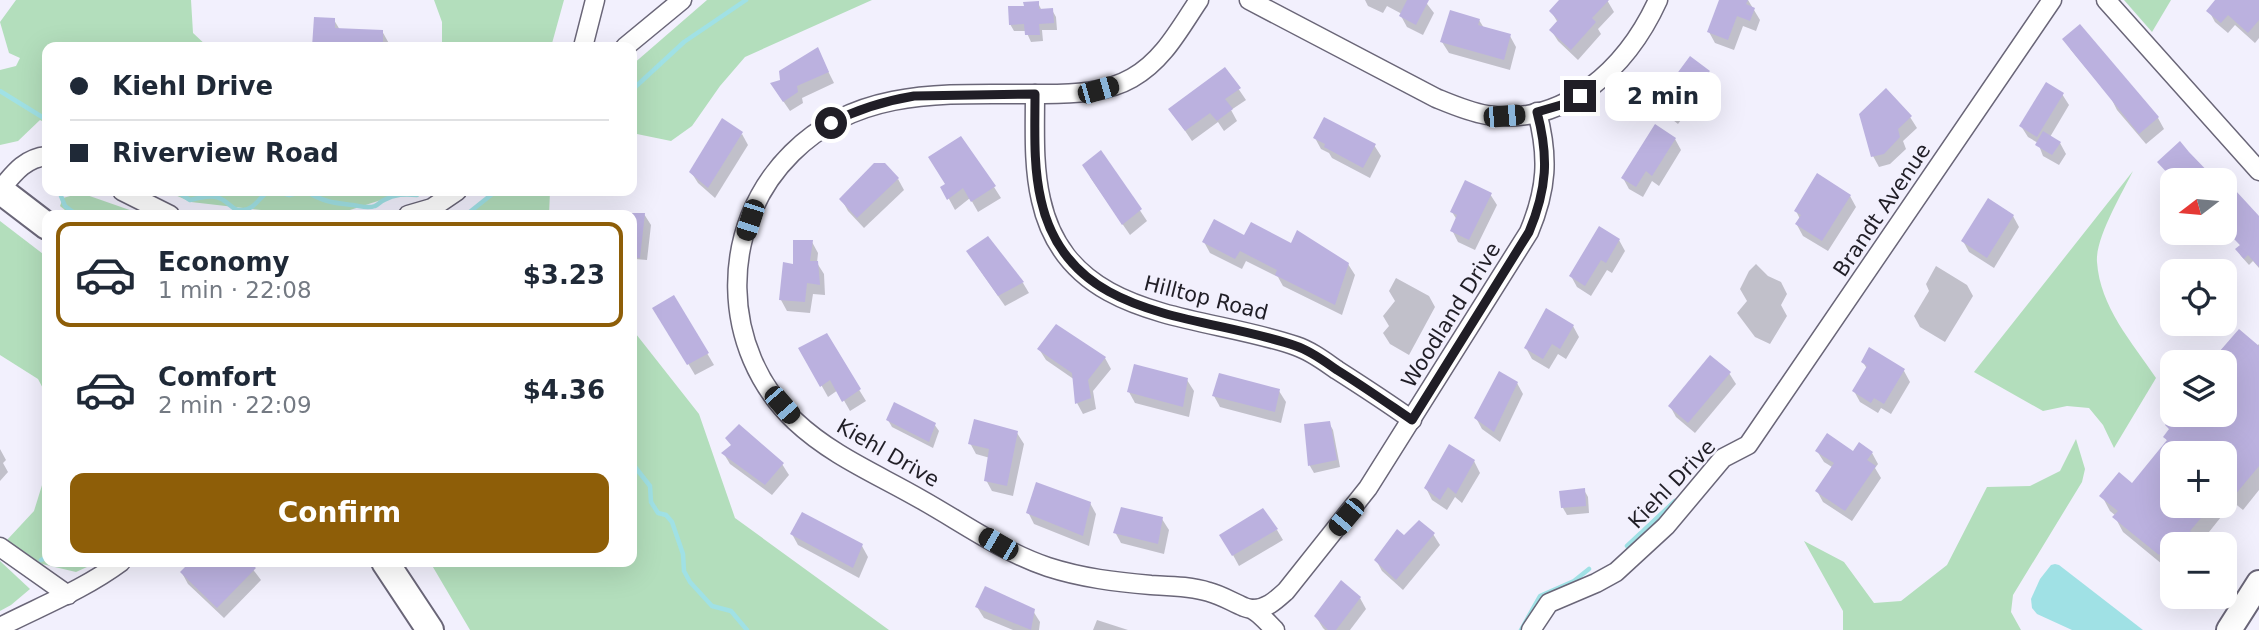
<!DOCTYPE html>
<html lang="en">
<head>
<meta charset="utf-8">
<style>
	body { margin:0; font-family:"DejaVu Sans",sans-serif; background:#f2f2f3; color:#1f2937; height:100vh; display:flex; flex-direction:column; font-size:26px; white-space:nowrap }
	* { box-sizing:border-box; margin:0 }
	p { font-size:23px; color:#747a83 }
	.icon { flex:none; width:38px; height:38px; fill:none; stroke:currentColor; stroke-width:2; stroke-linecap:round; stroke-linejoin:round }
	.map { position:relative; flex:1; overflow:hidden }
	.side { position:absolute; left:42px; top:210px; width:595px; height:357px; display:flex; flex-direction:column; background:#fff; border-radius:14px; box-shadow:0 7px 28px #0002 }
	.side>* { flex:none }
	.banner { position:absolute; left:42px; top:42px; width:595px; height:154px; border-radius:14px; box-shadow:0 7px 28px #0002; display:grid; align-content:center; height:154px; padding:0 28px; background:#fff }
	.needle { width:46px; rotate:254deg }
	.buttons { position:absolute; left:2160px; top:168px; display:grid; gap:14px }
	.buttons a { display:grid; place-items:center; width:77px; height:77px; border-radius:14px; background:#fff; box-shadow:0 7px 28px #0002; font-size:35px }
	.end { position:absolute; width:32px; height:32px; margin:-16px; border:9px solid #201e26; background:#fff; box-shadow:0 0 0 4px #fff }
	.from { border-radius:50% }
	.bubble { position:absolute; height:49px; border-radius:14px; background:#fff; box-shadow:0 7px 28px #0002; font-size:23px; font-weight:800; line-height:49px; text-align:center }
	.car { position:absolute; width:21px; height:42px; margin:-21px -10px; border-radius:9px; box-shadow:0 0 5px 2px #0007; background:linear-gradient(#222 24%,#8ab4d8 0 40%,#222 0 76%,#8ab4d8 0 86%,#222 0) }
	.banner b { display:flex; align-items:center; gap:24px; height:66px; font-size:26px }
	.banner b+b { border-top:2px solid #e0e1e3 }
	.banner i { width:18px; height:18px; background:#1f2937 }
	ul { padding:12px 0 0; list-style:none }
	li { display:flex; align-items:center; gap:21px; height:105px; margin:0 14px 10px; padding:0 14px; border:4px solid transparent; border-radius:14px }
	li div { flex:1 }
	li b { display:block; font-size:26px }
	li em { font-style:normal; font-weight:800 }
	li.active { border-color:#8e5e08 }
	li>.icon { width:63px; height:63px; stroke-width:1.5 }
	.action { display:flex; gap:14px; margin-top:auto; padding:14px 28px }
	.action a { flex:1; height:80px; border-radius:14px; background:#8e5e08; color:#fff; font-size:28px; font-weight:800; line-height:80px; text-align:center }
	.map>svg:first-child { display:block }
	.green { fill:#b3debc }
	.water { fill:#a0e1e5 }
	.shadow { fill:#0003; fill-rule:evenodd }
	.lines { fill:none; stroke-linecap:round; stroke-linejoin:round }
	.stream { stroke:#a0e1e5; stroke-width:4.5 }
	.building { fill:#bbb1df }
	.minor-casing { stroke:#6a6678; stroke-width:21 }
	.secondary-casing { stroke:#6a6678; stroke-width:28 }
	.primary-casing { stroke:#6a6678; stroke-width:30 }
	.minor { stroke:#fff; stroke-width:18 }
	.secondary { stroke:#fff; stroke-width:24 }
	.primary { stroke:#fff; stroke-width:26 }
	.route { stroke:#201e26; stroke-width:9 }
	.labels { text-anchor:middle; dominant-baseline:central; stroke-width:5; stroke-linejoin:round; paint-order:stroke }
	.street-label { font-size:21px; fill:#201e26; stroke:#f2f0fd }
</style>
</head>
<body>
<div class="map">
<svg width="2259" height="630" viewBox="0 0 2259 630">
	<rect width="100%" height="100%" fill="#f2f0fd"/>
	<g class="green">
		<polygon points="16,0 191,0 193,33 208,47 47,47 47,124 40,120 18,141 0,145 0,70 16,66 20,58 9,53 0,22"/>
		<polygon points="434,0 564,0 551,47 442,47 442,22"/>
		<polygon points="707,0 872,0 745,57 720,86 692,126 671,141 632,133 632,65"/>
		<polygon points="2124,0 2171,0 2152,32"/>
		<path d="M 2133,171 C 2122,193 2095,239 2097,262 C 2100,307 2132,342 2156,378 L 2114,448 L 2103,425 L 2089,408 L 2067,406 L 2043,411 L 1974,372 Z"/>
		<polygon points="166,191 409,191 350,210 261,210 191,202"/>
		<polygon points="493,191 550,191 549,215 458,215 474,209"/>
		<polygon points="81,193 144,215 71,215 60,206 63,198"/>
		<polygon points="0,221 47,257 47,396 38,379 0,355"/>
		<polygon points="632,323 636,334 699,414 735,518 889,630 470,630 430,562 632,562"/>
		<polygon points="2076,439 2085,469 2082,482 2013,595 2011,612 2021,630 1843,630 1843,611 1804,541 1844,562 1874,603 1901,601 1947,565 1987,487 2030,486 2060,471"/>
		<polygon points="47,469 47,562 98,562 76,572 42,564 7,540 34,511"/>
		<polygon points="0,561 30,589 11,605 0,611"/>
	</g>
	<polygon class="water" points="2055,564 2059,565 2143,630 2072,630 2037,614 2032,608 2031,599 2040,579 2051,565"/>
	<g class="shadow">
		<polygon points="1365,0 1424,0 1434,13 1423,35 1407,27 1401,16 1402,14 1387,6 1383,13 1368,6"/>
		<polygon points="1562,0 1607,0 1614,12 1598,29 1601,34 1578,60 1558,41 1551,30 1558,23 1551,11"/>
		<polygon points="1721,0 1748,0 1760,20 1756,31 1743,26 1734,50 1715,43 1709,32"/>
		<polygon points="2218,0 2259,1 2259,38 2255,43 2235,25 2228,33 2215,22 2209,11"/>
		<polygon points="1038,3 1042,11 1052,10 1056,17 1057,30 1042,30 1043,41 1031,42 1026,31 1014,31 1010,24 1025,8"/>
		<polygon points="315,19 334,20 340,30 382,31 391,47 314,47"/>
		<polygon points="1479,20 1484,28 1510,36 1516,47 1510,70 1449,53 1442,42"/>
		<polygon points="2065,40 2158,118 2164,129 2146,144 2117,110 2111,98 2071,50"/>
		<polygon points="823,61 834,83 802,98 803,103 790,111 779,95"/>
		<polygon points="1225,69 1246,100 1231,110 1237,121 1224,131 1218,122 1192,141 1171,110"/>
		<polygon points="1708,72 1715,83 1702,100 1698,97 1678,124 1664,113 1658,102"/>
		<polygon points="2062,94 2069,105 2050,137 2060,143 2066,154 2059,165 2043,156 2038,143 2028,137 2021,126"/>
		<polygon points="1861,115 1910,117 1917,128 1903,141 1906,149 1890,164 1879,167 1873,156"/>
		<polygon points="742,134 748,145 715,198 698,183 691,172"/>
		<polygon points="1315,138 1374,145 1381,156 1370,178 1332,158 1329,153 1321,149"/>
		<polygon points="1675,139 1681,150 1659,186 1652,181 1643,197 1629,189 1623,178"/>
		<polygon points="1101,152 1147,221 1130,235 1090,177"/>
		<polygon points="898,179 904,190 864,228 848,211 842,200"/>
		<polygon points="994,187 1001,198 978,212 970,198 955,210 943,188"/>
		<polygon points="1490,194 1497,205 1475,250 1458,242 1452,230 1457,220 1452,212"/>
		<polygon points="2234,195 2259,220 2259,268 2253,261 2249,265 2241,256 2237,249 2241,246 2224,227"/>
		<polygon points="1850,196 1856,207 1828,251 1803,236 1797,225 1800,219 1796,211"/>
		<polygon points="644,214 651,225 647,260 635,259 632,286 632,215 618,215"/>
		<polygon points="2013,216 2019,227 1994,268 1969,252 1963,241"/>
		<polygon points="1245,237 1292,245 1348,264 1355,275 1342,315 1283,286 1278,277 1246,261 1242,269 1210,253 1204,242"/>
		<polygon points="1619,240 1625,251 1612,273 1607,270 1591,296 1577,287 1571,276"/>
		<polygon points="812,242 818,253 817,263 824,274 825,295 813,294 810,313 787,311 781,300 795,266"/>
		<polygon points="975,263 1023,283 1029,293 1005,306"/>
		<polygon points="1756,264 1768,276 1781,282 1787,294 1781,305 1787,316 1770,344 1755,337 1737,313 1747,301 1740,289 1749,271"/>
		<polygon points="1936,266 1967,285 1973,296 1945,342 1920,327 1914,316 1929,291 1926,284"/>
		<polygon points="1396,278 1429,296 1435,307 1409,355 1390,344 1383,333 1389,326 1383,316 1395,301 1389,291"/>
		<polygon points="674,297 714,365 695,375 655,308"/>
		<polygon points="1573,326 1579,337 1566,359 1558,354 1549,369 1532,359 1526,348"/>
		<polygon points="826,336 866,401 850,411 838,390 828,397 801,349"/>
		<path d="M 2259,344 L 2259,490 L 2243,510 L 2233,502 L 2201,542 L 2202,544 L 2172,544 L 2172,564 L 2168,569 L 2123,532 L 2115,517 L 2116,516 L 2110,511 L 2102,496 L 2133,485 L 2168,442 L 2165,437 L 2170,431 L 2167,425 L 2175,415 L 2224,415 L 2231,368 L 2221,352 L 2257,346 ZM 2172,453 L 2224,453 L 2224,506 L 2172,506 Z"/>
		<polygon points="1039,349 1105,358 1111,369 1093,391 1096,409 1083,414 1077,403 1075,380 1046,360"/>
		<polygon points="1863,362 1904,371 1910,382 1891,414 1881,408 1878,413 1860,402 1854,391 1867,369"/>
		<polygon points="1729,373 1736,384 1695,433 1676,417 1670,406"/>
		<polygon points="1187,380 1194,391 1189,417 1135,403 1129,392"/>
		<polygon points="1517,383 1523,394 1500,442 1482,429 1476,418"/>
		<polygon points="1279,391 1286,402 1281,423 1220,407 1214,396"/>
		<polygon points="888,420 934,424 939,431 933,448 892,427"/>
		<polygon points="1329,423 1333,430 1340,467 1314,473 1310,466 1306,425"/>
		<polygon points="1017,433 1024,444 1013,496 992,491 986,480 990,458 976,454 970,443"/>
		<polygon points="0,449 6,460 3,463 8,472 0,481"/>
		<polygon points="1817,451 1872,453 1878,464 1875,468 1881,478 1852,521 1823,502 1817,491 1832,467 1824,462"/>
		<polygon points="724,454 782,464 789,475 772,495 730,464"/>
		<polygon points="1474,461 1480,473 1462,503 1455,497 1447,510 1432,500 1426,488"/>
		<polygon points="1584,490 1588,497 1589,513 1567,515 1563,508 1561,492"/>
		<polygon points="1090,503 1096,514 1089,546 1034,524 1028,512"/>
		<polygon points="1162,519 1169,530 1164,554 1121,543 1115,532"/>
		<polygon points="1277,530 1283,540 1239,566 1222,535"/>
		<polygon points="792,534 862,546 868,557 859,578 798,545"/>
		<polygon points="1433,534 1440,545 1403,590 1382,571 1376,560 1404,538"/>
		<polygon points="192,562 250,562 248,563 261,580 224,618 188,584 182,573"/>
		<polygon points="1360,598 1366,609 1350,630 1325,630 1323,628 1316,617"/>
		<polygon points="977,607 1033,611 1040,622 1039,630 1013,630 984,618"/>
		<polygon points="1097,620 1128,630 1093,630"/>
	</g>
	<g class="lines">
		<g class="stream">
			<polyline points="632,90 684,42 746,0"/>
			<polyline points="0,91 47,120"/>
			<polyline points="59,191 65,206 77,215"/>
			<path d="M 176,191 L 190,200 C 200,198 213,193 223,200 C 230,204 233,211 243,210 C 256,209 259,196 270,191"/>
			<path d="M 276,191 L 289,195 L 306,191 C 323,202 334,203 353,205 C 361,206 367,209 375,206 C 378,205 381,201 384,200 C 395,194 405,194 417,195"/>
			<polyline points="466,215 496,191"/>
			<polyline points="632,463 650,486 651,502 658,513 666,515 672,522 683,554 684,571 690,582 712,606 731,611 747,630"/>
			<polyline points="1627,546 1675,501"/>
			<polyline points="41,560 47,557"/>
			<polyline points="1521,630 1540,596 1574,581 1589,569"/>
		</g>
	</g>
	<g class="building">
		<polygon points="1407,0 1429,0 1416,25 1399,16"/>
		<polygon points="1559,0 1609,0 1592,18 1596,22 1571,50 1549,30 1558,20 1549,11"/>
		<polygon points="1719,0 1748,0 1746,4 1755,8 1750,21 1737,16 1728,40 1707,32"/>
		<polygon points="2215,0 2259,0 2259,20 2248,33 2228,15 2221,23 2206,11"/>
		<polygon points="1039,1 1039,9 1053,8 1054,23 1039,24 1040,35 1025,35 1024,24 1009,25 1008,6 1024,6 1023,2"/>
		<polygon points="1450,10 1480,19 1478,25 1511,34 1504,60 1440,42"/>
		<polygon points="314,17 335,18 335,28 383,30 383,47 312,47"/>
		<polygon points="2080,24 2159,117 2139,134 2062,39"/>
		<polygon points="818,47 829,72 797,86 798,92 783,102 770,83 780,80 779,71"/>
		<polygon points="1690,56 1710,71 1695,90 1691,87 1672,114 1656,102"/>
		<polygon points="1225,67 1241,88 1225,99 1233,109 1217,121 1210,113 1185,131 1168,109"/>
		<polygon points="2046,82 2064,93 2037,137 2019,126"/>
		<polygon points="1886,88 1912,116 1898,129 1900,137 1884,154 1871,157 1859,114"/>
		<polygon points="1324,117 1376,144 1363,168 1324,147 1325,144 1313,138"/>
		<polygon points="722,118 743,132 708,188 689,172"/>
		<polygon points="1655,124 1676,138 1652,176 1646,171 1636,187 1621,178"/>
		<polygon points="2043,131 2061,142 2052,155 2035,145"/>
		<polygon points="961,136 996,186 971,202 963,188 947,200 940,187 945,184 928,157"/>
		<polygon points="2180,141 2189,152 2216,180 2174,180 2157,162"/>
		<polygon points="1101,150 1142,209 1122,225 1082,165"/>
		<polygon points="874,163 885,163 899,178 857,218 839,199"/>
		<polygon points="1817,173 1851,195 1822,241 1795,224 1801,215 1794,211"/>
		<polygon points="1465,180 1492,193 1469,240 1450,231 1457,215 1450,212"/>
		<polygon points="2224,182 2234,193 2236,191 2259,216 2259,267 2248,255 2244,259 2235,249 2240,245 2224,229"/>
		<polygon points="1988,198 2014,215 1987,258 1961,241"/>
		<polygon points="632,213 645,213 640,258 632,257"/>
		<polygon points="1214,219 1244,235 1251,222 1291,243 1297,230 1349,263 1335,305 1275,275 1277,270 1240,251 1235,259 1202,242"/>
		<polygon points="1599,226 1620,239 1606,263 1601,260 1585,286 1569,276"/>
		<polygon points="988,236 1024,282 998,296 966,251"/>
		<polygon points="793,240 813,240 810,261 818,261 820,285 807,283 805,302 779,300 783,262 793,264"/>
		<polygon points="674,295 709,353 687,365 652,308"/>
		<polygon points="1546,308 1574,325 1560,349 1552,344 1543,359 1524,348"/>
		<polygon points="1056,324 1106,357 1088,380 1091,398 1075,404 1072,373 1037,349"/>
		<polygon points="2239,329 2259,346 2259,466 2234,496 2224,489 2224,453 2172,453 2172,506 2211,506 2190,531 2206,544 2172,544 2172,556 2163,550 2159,555 2112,517 2118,511 2099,496 2119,472 2132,483 2167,440 2163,437 2169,429 2165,425 2173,415 2224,415 2224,374 2233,364 2219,352"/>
		<polygon points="827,333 861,389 842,402 830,380 820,387 798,348"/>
		<polygon points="1869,347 1905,369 1884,404 1874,398 1871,403 1852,391 1867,366 1861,362"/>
		<polygon points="1710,355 1731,372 1688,423 1668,406"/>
		<polygon points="1134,364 1188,378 1183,407 1127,392"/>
		<polygon points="1499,371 1518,382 1494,432 1474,418"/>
		<polygon points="1219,373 1280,389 1275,412 1212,396"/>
		<polygon points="894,402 936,423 929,442 886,420"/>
		<polygon points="974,419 1018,431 1007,486 984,481 989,449 968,444"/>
		<polygon points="1330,421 1337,460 1308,466 1304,424"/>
		<polygon points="739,424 784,463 765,485 721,453 731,445 725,438"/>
		<polygon points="1827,433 1853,451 1859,442 1873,452 1867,460 1876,466 1845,511 1815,491 1834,463 1815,451"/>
		<polygon points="1449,444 1475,460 1456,494 1448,487 1440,500 1424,488"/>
		<polygon points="1036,482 1091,502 1083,536 1026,513"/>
		<polygon points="1585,488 1586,506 1561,508 1559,491"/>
		<polygon points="1121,507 1163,517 1158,544 1113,533"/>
		<polygon points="1263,508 1278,529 1232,556 1219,535"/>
		<polygon points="802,512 863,544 853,568 790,534"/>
		<polygon points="1419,520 1435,533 1396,580 1374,560 1397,529 1404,535"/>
		<polygon points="190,562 249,562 256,568 217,608 180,572"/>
		<polygon points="1341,580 1361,597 1336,630 1328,630 1314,616"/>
		<polygon points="985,586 1035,609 1031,630 975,607"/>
	</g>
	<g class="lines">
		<defs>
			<g id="minor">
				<path d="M 1199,0 C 1180,28 1163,61 1132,78 C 1106,93 1073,94 1044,94 C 954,95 861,84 792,153 C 717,227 720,350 795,421 C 832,456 879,475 922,500 C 963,523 1003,552 1048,567 C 1082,578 1116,582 1151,585 C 1170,586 1190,586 1209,592 C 1221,595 1232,602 1244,607 C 1252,610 1249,607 1256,612 C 1263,617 1269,624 1275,630"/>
				<path d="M 1249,0 L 1436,98 C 1453,105 1469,112 1487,115 C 1566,127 1628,66 1658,0"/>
				<polyline points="2106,0 2259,171"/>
				<polyline points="583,47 595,0"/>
				<polyline points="625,47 682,0"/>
				<path d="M 1035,94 C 1035,129 1033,166 1041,200 C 1068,323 1202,313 1296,346 C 1311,351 1324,361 1337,370 C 1362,386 1388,403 1412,420"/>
				<path d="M 0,190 C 14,173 25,158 47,156"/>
				<polyline points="122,191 170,215"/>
				<polyline points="408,215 432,208 457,191"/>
				<polyline points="0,547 68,595"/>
				<path d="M 1253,609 C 1267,609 1276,600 1286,591 L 1368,488 L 1529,232 C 1547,189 1549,157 1537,112"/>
				<path d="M 0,627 C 41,606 83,590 121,562"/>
				<polyline points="1531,630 1549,603 1596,583 1616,572 1666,526 1723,458 1748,445 2052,0"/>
			</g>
			<polyline id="secondary" points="2229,630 2259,583"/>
			<g id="primary">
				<polyline points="0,190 47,226"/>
				<polyline points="385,562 430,630"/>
			</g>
		</defs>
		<use href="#minor" class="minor-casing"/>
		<use href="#secondary" class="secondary-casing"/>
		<use href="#primary" class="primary-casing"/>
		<use href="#minor" class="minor"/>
		<use href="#secondary" class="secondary"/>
		<use href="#primary" class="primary"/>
	</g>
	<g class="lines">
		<path class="route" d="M 831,123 C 858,109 884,101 914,96 L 1035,94 C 1035,129 1033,166 1041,200 C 1068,323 1202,313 1296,346 C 1311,351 1324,361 1337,370 C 1363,386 1387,403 1412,420 L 1529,232 C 1547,189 1549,157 1537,112 L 1561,105 L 1580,96"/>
	</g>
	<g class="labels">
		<g class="street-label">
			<text transform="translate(1882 210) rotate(-56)">Brandt Avenue</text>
			<text transform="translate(1206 298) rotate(14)">Hilltop Road</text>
			<text transform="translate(1451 315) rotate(-58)">Woodland Drive</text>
			<text transform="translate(888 453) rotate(30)">Kiehl Drive</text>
			<text transform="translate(1672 484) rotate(-46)">Kiehl Drive</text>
		</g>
	</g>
</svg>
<div class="buttons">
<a><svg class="needle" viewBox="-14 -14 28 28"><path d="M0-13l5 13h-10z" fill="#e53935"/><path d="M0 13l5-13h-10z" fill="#747a83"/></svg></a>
<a><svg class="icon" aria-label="locate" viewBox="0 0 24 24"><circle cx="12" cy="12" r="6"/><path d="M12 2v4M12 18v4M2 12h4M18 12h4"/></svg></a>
<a><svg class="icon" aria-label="layers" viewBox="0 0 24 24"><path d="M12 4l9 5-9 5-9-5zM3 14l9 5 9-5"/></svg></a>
<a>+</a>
<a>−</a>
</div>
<i class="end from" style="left:831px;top:123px"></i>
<i class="end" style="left:1580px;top:96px"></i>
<div class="bubble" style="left:1605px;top:72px;width:116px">2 min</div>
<i class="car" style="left:1098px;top:90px;rotate:74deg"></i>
<i class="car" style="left:1504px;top:116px;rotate:85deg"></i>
<i class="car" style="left:750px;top:220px;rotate:198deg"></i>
<i class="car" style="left:782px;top:405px;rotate:139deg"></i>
<i class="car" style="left:1346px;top:517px;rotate:220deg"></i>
<i class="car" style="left:998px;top:544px;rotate:300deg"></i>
<div class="banner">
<b><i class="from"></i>Kiehl Drive</b>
<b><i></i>Riverview Road</b>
</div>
<section class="side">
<ul>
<li class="active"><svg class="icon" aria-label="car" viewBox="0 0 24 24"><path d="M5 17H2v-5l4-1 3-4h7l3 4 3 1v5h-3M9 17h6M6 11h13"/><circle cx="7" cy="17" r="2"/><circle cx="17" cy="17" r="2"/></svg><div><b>Economy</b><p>1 min · 22:08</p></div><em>$3.23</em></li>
<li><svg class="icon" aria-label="car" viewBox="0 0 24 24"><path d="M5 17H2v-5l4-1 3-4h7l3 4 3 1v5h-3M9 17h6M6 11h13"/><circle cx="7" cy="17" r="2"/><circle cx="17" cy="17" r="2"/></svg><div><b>Comfort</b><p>2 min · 22:09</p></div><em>$4.36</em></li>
</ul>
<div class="action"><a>Confirm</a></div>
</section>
</div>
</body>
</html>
